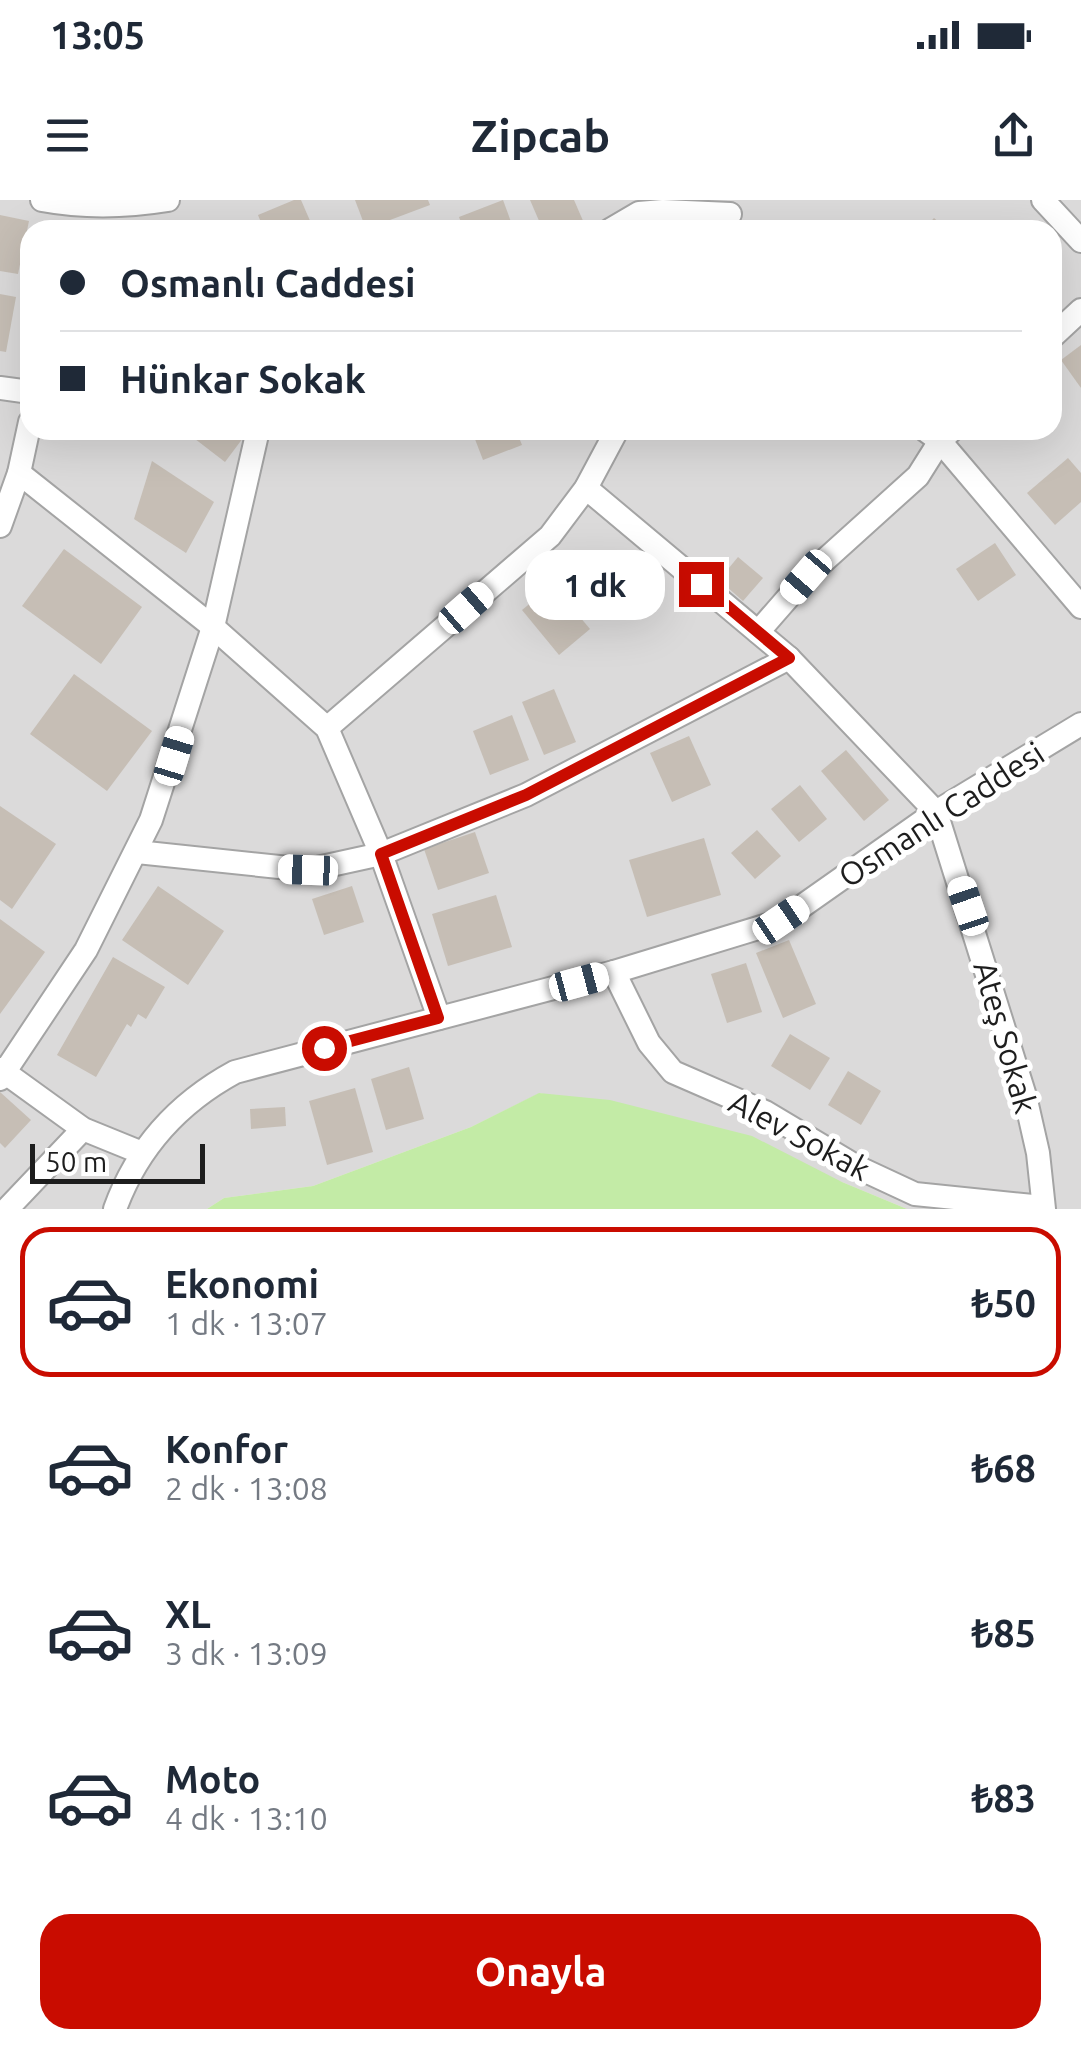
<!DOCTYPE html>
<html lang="tr">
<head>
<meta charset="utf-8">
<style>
	body { margin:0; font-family:Ubuntu,sans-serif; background:#f6f6f7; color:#1f2937; height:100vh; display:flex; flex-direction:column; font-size:38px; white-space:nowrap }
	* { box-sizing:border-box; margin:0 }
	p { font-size:32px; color:#747a83 }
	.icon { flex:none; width:55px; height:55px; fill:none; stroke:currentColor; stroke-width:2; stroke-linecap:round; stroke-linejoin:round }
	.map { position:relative; height:1009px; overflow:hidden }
	.drawer { display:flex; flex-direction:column; background:#fff; flex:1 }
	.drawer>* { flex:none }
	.banner { position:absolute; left:20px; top:20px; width:1042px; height:220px; border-radius:30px; box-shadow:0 10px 40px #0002; display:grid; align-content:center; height:220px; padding:0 40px; background:#fff }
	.scale { position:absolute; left:30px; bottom:25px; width:175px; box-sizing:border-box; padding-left:10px; border:5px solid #1d1d1d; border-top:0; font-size:28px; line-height:35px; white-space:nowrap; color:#1d1d1d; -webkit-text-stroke:8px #fff; paint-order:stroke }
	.end { position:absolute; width:45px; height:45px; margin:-22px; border:12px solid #c90c00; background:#fff; box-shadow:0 0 0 5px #fff }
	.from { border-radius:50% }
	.bubble { position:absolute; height:70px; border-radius:30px; background:#fff; box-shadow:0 10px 40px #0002; font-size:32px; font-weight:700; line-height:70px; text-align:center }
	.car { position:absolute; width:30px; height:60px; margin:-30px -15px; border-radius:12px; box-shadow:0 0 8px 2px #0007; background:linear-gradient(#fff 24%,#345 0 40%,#fff 0 76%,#345 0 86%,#fff 0) }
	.banner b { display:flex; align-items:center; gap:35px; height:95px; font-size:38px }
	.banner b+b { border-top:2px solid #e0e1e3 }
	.banner i { width:25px; height:25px; background:#1f2937 }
	ul { padding:18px 0 0; list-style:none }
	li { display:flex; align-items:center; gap:30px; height:150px; margin:0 20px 15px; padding:0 20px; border:5px solid transparent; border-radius:30px }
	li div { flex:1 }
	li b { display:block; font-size:38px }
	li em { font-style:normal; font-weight:700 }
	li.on { border-color:#c90c00 }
	li>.icon { width:90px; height:90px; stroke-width:1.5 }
	.action { display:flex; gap:20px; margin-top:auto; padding:20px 40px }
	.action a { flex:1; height:115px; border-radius:30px; background:#c90c00; color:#fff; font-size:40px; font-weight:700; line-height:115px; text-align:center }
	.status { display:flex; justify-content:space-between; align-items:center; height:70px; padding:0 50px; background:#fff; direction:ltr }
	.status svg { height:28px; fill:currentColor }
	header { display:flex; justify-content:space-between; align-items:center; height:130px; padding:0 40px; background:#fff; font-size:45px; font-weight:700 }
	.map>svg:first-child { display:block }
	.residential { fill:#dbdada; fill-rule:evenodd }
	.grass { fill:#c3eba6 }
	.building { fill:#c6beb5 }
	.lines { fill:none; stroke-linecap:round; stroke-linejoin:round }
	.minor-casing { stroke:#a4a4a4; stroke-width:26 }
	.minor { stroke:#fff; stroke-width:22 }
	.route { stroke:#c90c00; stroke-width:12 }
	.labels { text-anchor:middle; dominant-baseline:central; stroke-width:10; stroke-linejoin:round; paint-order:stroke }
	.street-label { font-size:32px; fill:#1d1d1d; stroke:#fff }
</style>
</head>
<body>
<div class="status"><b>13:05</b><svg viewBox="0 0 49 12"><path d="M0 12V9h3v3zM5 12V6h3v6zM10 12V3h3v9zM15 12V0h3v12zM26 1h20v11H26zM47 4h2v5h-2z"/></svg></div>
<header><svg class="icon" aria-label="menu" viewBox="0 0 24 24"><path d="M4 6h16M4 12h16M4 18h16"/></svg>Zipcab<svg class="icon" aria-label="share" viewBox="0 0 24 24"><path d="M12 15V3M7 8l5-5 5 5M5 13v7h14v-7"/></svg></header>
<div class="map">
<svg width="1081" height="1009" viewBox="0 0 1081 1009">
	<rect width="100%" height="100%" fill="#eeebe2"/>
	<path class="residential" d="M 0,0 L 1081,0 L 1081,1009 L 907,1009 L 842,982 L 540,893 L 471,927 L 313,986 L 224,998 L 207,1009 L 0,1009 ZM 30,30 L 1052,30 L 1052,230 L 30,230 Z"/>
	<polygon class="grass" points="539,893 610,900 752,936 842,982 907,1009 207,1009 224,998 313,986 471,927"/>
	<g class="building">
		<polygon points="294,0 301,0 314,30 264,30 258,15"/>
		<polygon points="355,0 428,0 430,5 366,29"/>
		<polygon points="503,0 514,30 464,30 459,17"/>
		<polygon points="530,0 574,0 587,30 543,30"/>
		<polygon points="0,15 29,21 18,74 0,71"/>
		<polygon points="934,18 948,30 923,30"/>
		<polygon points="0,94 16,97 6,152 0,151"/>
		<polygon points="1081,145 1081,188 1061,160"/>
		<polygon points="188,230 249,230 225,262 186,232"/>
		<polygon points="483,230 516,230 522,245 483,260 473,234"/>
		<polygon points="1068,258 1081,273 1081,302 1055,325 1027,293"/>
		<polygon points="152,261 214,302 186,353 134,319"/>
		<polygon points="995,343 1016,375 978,401 956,369"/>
		<polygon points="64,349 142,407 101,464 22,406"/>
		<polygon points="738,357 763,378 743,401 719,380"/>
		<polygon points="553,385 590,429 559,455 522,410"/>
		<polygon points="74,474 152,531 107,591 30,534"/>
		<polygon points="554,489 576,542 544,555 522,502"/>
		<polygon points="512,515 529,560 490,575 473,531"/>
		<polygon points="689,536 711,585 672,602 650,553"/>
		<polygon points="846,550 889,600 864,621 821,571"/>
		<polygon points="800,585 827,619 799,642 771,609"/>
		<polygon points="0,606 56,644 12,709 0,700"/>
		<polygon points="757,630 781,656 755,679 731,653"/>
		<polygon points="475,632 489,673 438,690 424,649"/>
		<polygon points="704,638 721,695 647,717 629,660"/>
		<polygon points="158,686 224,731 188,785 122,740"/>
		<polygon points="352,686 364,722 324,735 312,699"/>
		<polygon points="496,695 512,747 448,766 432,714"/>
		<polygon points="0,719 45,752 0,814"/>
		<polygon points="789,740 816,804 783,818 756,753"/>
		<polygon points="113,757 165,787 146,819 138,814 131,827 127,824 96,877 57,855"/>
		<polygon points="746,763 762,812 727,823 711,774"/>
		<polygon points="790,834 830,858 810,890 771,866"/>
		<polygon points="409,867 424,919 386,930 371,879"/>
		<polygon points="848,871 881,891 861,925 828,905"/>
		<polygon points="355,888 373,952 327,965 309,901"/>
		<polygon points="0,892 31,920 5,948 0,943"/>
		<polygon points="285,907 286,926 251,929 250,909"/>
	</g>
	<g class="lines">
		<defs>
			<g id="minor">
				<path d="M 42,0 C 85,8 125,7 168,0"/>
				<polyline points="1043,0 1081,41"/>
				<polyline points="610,30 639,13 663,11 730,14"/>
				<polyline points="1052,137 1081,110"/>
				<polyline points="0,188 30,192"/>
				<polyline points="925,230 940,241 1081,407"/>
				<polyline points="19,273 213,427 327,528 381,654 439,818"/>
				<polyline points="586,288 789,458 936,612 1025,896 1038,953 1044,1009"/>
				<polyline points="0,326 19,273 30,222"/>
				<polyline points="758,432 806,377 918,276 940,241 952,230"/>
				<polyline points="327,528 550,336 586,288 617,230"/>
				<polyline points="137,652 308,670 381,654 526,595 789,458"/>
				<polyline points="614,772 649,843 673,872 765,912 857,967 915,994 1043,1007"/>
				<polyline points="0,869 83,929 142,953"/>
				<polyline points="0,879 86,750 151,620 213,427 258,230"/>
				<polyline points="7,1009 83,929"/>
				<path d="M 115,1009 C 137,948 178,903 235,872 L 614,772 L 781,721 L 936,612 L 1081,524"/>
			</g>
		</defs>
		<use href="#minor" class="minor-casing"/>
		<use href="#minor" class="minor"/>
	</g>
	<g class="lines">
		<polyline class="route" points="324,848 438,818 381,654 526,595 789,458 701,384"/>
	</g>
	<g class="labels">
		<g class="street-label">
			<text transform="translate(941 614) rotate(-33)">Osmanlı Caddesi</text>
			<text transform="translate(1006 837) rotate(74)">Ateş Sokak</text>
			<text transform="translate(800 935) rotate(28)">Alev Sokak</text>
		</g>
	</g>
</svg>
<div class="scale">50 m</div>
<i class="end from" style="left:324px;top:848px"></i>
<i class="end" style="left:701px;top:384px"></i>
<div class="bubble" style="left:525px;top:350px;width:140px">1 dk</div>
<i class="car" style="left:806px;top:377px;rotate:221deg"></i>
<i class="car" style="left:466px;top:408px;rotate:49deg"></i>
<i class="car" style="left:174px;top:556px;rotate:17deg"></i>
<i class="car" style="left:308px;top:670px;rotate:272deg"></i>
<i class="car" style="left:968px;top:706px;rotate:341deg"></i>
<i class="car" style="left:781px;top:720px;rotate:56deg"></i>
<i class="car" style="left:579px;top:782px;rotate:75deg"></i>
<div class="banner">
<b><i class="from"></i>Osmanlı Caddesi</b>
<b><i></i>Hünkar Sokak</b>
</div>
</div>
<section class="drawer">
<ul>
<li class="on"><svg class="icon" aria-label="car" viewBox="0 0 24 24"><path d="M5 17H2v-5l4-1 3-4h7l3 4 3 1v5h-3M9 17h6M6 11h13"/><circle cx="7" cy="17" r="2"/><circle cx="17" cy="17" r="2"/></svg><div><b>Ekonomi</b><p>1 dk · 13:07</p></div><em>₺50</em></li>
<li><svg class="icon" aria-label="car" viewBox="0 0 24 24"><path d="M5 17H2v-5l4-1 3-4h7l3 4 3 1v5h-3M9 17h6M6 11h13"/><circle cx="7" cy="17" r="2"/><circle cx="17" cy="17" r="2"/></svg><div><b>Konfor</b><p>2 dk · 13:08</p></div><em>₺68</em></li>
<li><svg class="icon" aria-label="car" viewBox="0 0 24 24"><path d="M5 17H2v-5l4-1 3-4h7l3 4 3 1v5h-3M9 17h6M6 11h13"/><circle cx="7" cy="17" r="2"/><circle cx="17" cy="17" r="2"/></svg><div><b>XL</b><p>3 dk · 13:09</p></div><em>₺85</em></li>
<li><svg class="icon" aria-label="car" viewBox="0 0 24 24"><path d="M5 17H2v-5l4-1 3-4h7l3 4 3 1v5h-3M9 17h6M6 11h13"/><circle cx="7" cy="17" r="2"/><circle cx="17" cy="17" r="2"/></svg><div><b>Moto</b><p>4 dk · 13:10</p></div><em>₺83</em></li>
</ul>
<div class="action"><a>Onayla</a></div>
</section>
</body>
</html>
